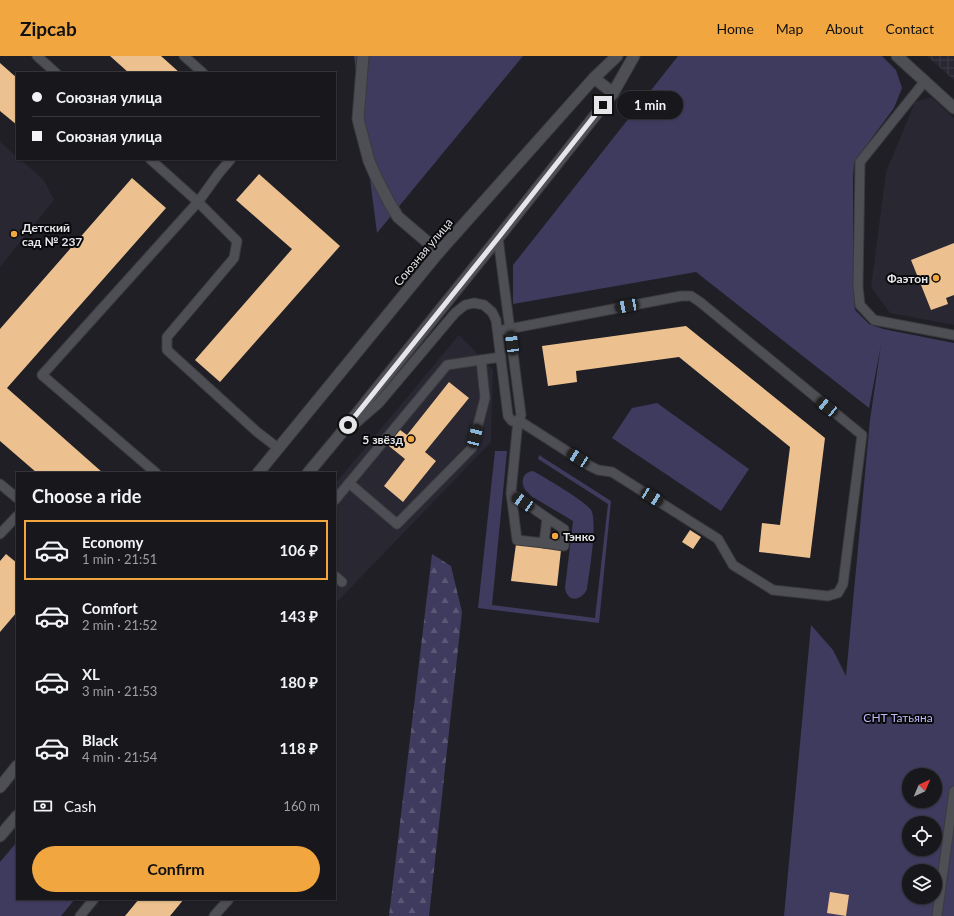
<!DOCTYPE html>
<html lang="en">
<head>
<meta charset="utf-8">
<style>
	body { margin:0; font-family:Lato,sans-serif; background:#242429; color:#f1f3f6; height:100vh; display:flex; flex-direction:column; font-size:15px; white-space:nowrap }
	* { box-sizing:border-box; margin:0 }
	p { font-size:13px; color:#9e9fa3 }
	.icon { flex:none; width:22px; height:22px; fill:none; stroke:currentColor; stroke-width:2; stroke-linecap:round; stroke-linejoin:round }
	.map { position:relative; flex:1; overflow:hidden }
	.drawer { position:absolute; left:16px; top:416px; width:320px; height:428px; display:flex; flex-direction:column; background:#17171c; border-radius:0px; box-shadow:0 1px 3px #0004,0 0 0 1px #36363b }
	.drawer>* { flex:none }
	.top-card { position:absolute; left:16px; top:16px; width:320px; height:88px; border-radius:0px; box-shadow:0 1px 3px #0004,0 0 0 1px #36363b; display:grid; align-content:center; height:88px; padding:0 16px; background:#17171c }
	.needle { width:26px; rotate:44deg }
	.tools { position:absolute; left:902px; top:712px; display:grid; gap:8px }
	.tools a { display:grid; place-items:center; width:40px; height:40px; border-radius:50%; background:#17171c; box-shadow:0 1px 3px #0004,0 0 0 1px #36363b; font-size:20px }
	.end { position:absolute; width:18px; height:18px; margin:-9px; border:5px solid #e6e6ea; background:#111; box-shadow:0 0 0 2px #111 }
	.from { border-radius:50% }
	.bubble { position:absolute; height:28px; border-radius:14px; background:#17171c; box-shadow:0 1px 3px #0004,0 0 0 1px #36363b; font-size:13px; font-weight:700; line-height:28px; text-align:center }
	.car { position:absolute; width:12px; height:24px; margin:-12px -6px; border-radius:5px; box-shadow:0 0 3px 1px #0007; background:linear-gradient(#222 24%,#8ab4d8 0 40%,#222 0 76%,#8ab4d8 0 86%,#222 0) }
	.top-card b { display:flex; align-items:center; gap:14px; height:38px; font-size:15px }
	.top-card b+b { border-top:1px solid #36363b }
	.top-card i { width:10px; height:10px; background:#f1f3f6 }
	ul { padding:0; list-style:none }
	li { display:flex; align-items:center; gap:12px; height:60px; margin:0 8px 6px; padding:0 8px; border:2px solid transparent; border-radius:0px }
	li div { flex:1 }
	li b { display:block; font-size:15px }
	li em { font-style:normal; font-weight:700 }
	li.on { border-color:#f1a640 }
	li>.icon { width:36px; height:36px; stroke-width:1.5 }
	h2 { padding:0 16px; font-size:18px; line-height:48px }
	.pay { display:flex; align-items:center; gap:10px; height:44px; padding:0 16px; font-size:15px }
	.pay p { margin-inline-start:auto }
	.primary-button { display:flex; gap:8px; margin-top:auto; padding:8px 16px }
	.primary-button a { flex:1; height:46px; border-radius:24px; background:#f1a640; color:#111; font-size:16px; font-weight:700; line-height:46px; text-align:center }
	header { display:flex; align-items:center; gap:24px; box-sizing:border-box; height:56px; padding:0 20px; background:#f1a640; color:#111 }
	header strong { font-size:19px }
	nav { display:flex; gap:22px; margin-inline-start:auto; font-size:14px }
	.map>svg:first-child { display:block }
	.built { fill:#282732 }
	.industrial { fill:url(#industrial-grid) }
	.green { fill:#3f3b5e; fill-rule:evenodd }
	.forest { fill:url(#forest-firs) }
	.building { fill:#ecc18f }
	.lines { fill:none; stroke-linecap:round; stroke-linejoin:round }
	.service-casing { stroke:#3a3a3e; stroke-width:11 }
	.minor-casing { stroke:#3a3a3e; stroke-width:13 }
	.tertiary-casing { stroke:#3a3a3e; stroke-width:13 }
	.secondary-casing { stroke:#3a3a3e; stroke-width:13 }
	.service { stroke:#4e4e55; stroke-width:9 }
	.minor { stroke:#4e4e55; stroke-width:11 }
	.tertiary { stroke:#4e4e55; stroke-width:11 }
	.secondary { stroke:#4e4e55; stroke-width:11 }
	.route { stroke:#e6e6ea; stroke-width:5 }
	.poi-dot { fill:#f1a640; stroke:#09090c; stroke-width:1.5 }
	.labels { text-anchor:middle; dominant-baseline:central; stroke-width:4; stroke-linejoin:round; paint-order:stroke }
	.poi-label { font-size:12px; font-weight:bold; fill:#e6e6ea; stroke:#09090c; text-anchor:start }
	.street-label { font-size:12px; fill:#e6e6ea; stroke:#09090c }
	.park-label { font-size:12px; fill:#bcb6f6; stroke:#09090c }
</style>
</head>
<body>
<header>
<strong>Zipcab</strong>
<nav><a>Home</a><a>Map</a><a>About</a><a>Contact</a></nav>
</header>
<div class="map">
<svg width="954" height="860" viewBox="0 0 954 860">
	<defs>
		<pattern id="industrial-grid" width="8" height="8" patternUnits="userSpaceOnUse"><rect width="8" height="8" fill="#282732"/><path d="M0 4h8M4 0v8" fill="none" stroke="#3d3c46"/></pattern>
		<pattern id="forest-firs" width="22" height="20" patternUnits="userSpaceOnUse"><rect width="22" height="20" fill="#3f3b5e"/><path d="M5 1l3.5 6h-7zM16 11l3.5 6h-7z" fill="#5b5775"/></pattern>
	</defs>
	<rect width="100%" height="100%" fill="#1f1f25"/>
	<g class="built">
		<polygon points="931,41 954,62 954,269 890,257 871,231 886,116 915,46"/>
		<polygon points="0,86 17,101 17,103 20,103 44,124 54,144 0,211"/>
		<polygon points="459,279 493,314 491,386 335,548 335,428"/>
	</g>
	<polygon class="industrial" points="927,0 954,0 954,24"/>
	<g class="green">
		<polygon points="354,0 523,0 377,177"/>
		<path d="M 678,0 L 882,0 L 896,14 L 902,32 L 894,52 L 860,98 L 854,108 L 853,121 L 853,227 L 855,254 L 869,268 L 883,273 L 954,287 L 954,860 L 784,860 L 811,569 L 833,594 L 846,620 L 870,364 L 881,289 L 869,352 L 696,216 L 513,248 L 513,209 ZM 909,719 L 935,719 L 935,745 L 909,745 ZM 909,767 L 935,767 L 935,793 L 909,793 ZM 909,815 L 935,815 L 935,841 L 909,841 Z"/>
		<polygon points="657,347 749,413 721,455 612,382 632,352"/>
		<polygon points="495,395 507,395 492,549 595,562 608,448 538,403 539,399 611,445 599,567 478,552"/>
		<path d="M 533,415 C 544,421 585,445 591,454 C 598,466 589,518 587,533 C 582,545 567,547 565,532 L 573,465 L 531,440 C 530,438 528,437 526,435 C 520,427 522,416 533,415 Z"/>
		<polygon points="17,786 17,843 75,843 61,860 0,860 0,806"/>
	</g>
	<polygon class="forest" points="432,498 451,510 462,556 429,860 389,860"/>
	<g class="building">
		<polygon points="110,0 161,0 180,17 129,17"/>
		<polygon points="0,7 17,22 17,69 0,55"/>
		<polygon points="259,118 340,190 220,326 195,304 292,193 236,144"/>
		<polygon points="132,122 166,152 7,332 103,417 37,417 0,385 0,273"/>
		<polygon points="954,187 954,239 946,242 948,248 931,254 911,204"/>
		<polygon points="686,270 825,382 810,502 759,496 762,467 780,469 790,391 679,301 576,315 577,326 548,330 542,290"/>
		<polygon points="449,326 469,342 425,396 436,405 403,446 384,430 405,403 384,386 396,371 407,379"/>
		<polygon points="690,474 701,481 693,493 682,486"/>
		<polygon points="516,488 561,494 557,530 511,525"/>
		<polygon points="6,498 17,507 17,556 0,576 0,505"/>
		<polygon points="830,836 849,839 846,860 827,857"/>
		<polygon points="139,843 184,843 170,860 125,860"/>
	</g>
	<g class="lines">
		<defs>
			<g id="service">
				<polyline points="37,0 56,17"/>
				<polyline points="184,0 203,17"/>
				<polyline points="925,25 860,106 858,231 860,249 874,264 954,279"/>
				<polyline points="150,103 198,146 237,185 234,202 167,281 167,294 256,375 278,392"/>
				<polyline points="498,275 681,240 691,240 700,246 862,379 843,528 838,537 828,540 773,534 733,509 718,483 612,416 598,414 590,410 518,364 511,437 547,462 544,487 517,484 511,437"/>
				<path d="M 349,373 L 379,347 L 455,257 L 465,249 L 474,247 L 484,249 L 492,256 L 496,264 L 508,360 L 512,365 C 518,366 520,364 521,359 L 498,182"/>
				<polyline points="156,417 42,319 198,146 219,117 231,103"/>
				<polyline points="349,427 397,468 472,392 485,342 481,304"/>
				<polyline points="0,428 17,442"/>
				<polyline points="335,444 447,309 501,301"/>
				<polyline points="0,478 17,460"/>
				<polyline points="544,487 564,490 564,473 547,462"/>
				<polyline points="335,520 342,526"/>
				<polyline points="80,860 94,843"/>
				<polyline points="214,860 229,843"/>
				<polyline points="937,860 954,735"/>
			</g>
			<polyline id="minor" points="897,0 954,52"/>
			<polyline id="tertiary" points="363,0 358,63 369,105 376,121 390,148 398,161 439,196"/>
			<g id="secondary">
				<polyline points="594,22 613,37"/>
				<polyline points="258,417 439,196 594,22 617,0"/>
				<polyline points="308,417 338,381 498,182 613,37 634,0"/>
				<polyline points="0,731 17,710"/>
				<polyline points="0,780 17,760"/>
			</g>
		</defs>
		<use href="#service" class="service-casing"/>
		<use href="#minor" class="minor-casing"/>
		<use href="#tertiary" class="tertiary-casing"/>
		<use href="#secondary" class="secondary-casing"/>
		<use href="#service" class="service"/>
		<use href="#minor" class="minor"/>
		<use href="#tertiary" class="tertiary"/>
		<use href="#secondary" class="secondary"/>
	</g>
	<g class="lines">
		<polyline class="route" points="348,369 498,182 603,49"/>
	</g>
	<g class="poi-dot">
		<circle cx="14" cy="178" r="4"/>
		<circle cx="936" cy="222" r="4"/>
		<circle cx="411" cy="383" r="4"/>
		<circle cx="555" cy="480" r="4"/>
	</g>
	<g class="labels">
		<g class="poi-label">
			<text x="22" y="171">Детский<tspan x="22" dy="14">сад № 237</tspan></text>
			<text x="928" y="222" text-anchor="end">Фаэтон</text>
			<text x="403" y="383" text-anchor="end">5 звёзд</text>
			<text x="563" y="480">Тэнко</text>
		</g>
		<g class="street-label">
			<text transform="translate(423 196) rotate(-50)">Союзная улица</text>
		</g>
		<g class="park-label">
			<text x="898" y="661">СНТ Татьяна</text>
		</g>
	</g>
</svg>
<div class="tools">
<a><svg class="needle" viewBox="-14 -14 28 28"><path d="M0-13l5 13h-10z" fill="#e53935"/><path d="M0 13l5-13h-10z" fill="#9e9fa3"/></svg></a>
<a><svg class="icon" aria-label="locate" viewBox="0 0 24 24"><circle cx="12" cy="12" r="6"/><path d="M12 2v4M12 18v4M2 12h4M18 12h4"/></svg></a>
<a><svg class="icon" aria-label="layers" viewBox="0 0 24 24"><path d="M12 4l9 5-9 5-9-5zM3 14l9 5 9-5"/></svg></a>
</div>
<i class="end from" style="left:348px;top:369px"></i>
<i class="end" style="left:603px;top:49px"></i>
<div class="bubble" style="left:617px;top:35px;width:66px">1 min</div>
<i class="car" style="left:627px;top:250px;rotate:259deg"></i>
<i class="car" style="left:512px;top:287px;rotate:352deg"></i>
<i class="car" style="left:827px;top:351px;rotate:309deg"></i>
<i class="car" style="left:475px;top:380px;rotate:14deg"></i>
<i class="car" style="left:578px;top:402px;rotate:303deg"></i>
<i class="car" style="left:652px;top:441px;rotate:122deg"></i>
<i class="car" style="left:523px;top:446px;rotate:304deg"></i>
<div class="top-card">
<b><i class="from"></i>Союзная улица</b>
<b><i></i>Союзная улица</b>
</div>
<section class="drawer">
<h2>Choose a ride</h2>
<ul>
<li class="on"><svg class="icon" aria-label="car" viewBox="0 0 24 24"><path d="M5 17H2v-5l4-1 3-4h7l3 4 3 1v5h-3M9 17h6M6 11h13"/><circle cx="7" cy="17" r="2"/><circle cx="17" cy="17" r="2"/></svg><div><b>Economy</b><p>1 min · 21:51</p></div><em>106 ₽</em></li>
<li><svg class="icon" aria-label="car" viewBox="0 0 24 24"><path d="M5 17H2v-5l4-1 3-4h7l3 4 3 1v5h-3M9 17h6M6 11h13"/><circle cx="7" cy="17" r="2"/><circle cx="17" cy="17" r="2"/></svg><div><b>Comfort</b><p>2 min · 21:52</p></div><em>143 ₽</em></li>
<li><svg class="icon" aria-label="car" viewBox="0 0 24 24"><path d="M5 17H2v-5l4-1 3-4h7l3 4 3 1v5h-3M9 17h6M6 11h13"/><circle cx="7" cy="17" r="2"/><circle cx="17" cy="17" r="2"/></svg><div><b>XL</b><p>3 min · 21:53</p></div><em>180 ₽</em></li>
<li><svg class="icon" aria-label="car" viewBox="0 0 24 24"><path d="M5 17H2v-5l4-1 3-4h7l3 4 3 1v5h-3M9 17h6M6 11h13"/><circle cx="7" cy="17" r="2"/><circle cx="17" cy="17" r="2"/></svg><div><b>Black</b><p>4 min · 21:54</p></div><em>118 ₽</em></li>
</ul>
<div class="pay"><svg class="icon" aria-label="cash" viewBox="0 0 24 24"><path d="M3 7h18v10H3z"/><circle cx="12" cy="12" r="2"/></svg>Cash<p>160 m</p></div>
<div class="primary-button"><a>Confirm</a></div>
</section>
</div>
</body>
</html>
